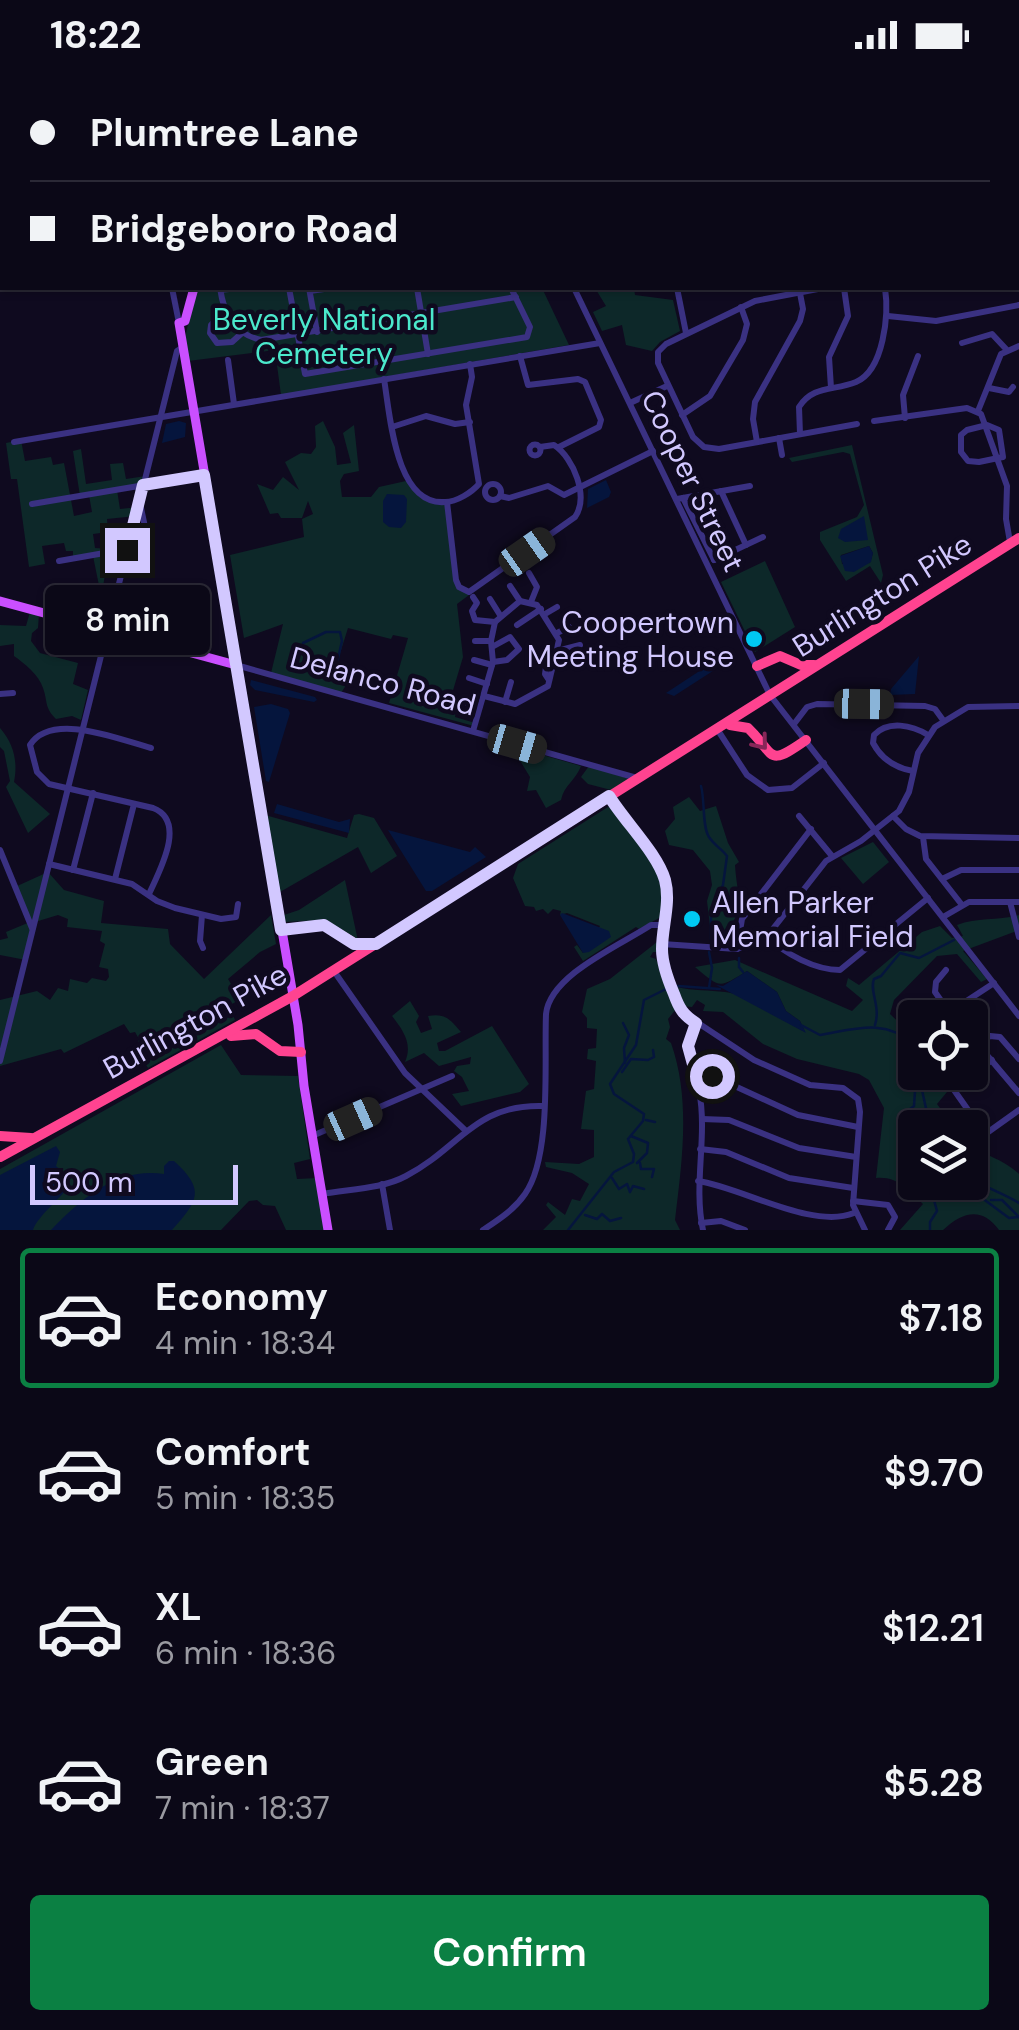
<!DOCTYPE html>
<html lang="en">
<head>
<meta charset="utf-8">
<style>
	body { margin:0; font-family:"DM Sans",sans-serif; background:#141120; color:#f1f3f6; height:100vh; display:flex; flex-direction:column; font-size:38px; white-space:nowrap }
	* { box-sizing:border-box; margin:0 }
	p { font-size:32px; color:#9a9aa1 }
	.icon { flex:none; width:55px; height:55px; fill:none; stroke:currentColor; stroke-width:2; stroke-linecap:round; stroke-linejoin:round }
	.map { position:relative; height:1160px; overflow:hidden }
	.sheet { display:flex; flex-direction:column; background:#0b0817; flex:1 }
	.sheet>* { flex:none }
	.top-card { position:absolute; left:0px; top:0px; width:1020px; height:220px; box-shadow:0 2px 8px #0004,0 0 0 2px #2b2936; display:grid; align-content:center; height:220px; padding:0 30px; background:#0b0817 }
	.tools { position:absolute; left:898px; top:930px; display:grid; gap:20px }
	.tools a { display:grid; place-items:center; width:90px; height:90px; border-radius:10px; background:#0b0817; box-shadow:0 2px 8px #0004,0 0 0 2px #2b2936; font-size:50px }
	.scale { position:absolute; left:30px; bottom:25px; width:208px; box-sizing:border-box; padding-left:10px; border:5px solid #d2c8ff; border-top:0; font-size:28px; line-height:35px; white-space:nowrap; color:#d2c8ff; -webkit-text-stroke:8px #0f0a1f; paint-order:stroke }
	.end { position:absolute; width:45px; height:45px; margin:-22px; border:12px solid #d2c8ff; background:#111; box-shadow:0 0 0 5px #111 }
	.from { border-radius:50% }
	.bubble { position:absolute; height:70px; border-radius:10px; background:#0b0817; box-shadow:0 2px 8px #0004,0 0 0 2px #2b2936; font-size:32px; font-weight:600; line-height:70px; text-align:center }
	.car { position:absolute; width:30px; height:60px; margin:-30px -15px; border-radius:12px; box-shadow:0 0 8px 2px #0007; background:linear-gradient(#222 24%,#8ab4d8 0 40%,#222 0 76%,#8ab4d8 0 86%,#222 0) }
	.top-card b { display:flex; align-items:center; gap:35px; height:95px; font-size:38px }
	.top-card b+b { border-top:2px solid #2b2936 }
	.top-card i { width:25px; height:25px; background:#f1f3f6 }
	ul { padding:18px 0 0; list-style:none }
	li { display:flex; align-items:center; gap:30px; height:140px; margin:0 20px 15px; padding:0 10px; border:5px solid transparent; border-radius:10px }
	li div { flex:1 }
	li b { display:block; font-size:38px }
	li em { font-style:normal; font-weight:600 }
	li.selected { border-color:#0b8043 }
	li>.icon { width:90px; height:90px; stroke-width:1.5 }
	.primary-button { display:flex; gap:20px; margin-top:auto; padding:20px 30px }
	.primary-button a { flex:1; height:115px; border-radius:10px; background:#0b8043; color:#fff; font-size:40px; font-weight:600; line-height:115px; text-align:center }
	.status { display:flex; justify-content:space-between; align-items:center; height:70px; padding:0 50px; background:#0b0817; direction:ltr }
	.status svg { height:28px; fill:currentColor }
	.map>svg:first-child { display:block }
	.green { fill:#0d2829; fill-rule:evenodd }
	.water { fill:#05153d }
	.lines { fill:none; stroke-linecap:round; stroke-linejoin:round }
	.stream { stroke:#05153d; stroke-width:2.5 }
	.minor { stroke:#3a3182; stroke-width:6 }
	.major { stroke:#ca4fff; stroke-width:9 }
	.highway { stroke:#ff4390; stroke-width:10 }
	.rail { stroke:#00c9f3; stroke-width:2.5; stroke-dasharray:15 12; stroke-linecap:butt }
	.oneway { stroke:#872658 }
	.route { stroke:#d2c8ff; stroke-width:12 }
	.poi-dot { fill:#00c9f3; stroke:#0f0a1f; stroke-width:4 }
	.labels { text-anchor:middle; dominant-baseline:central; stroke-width:9; stroke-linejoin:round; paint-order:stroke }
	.park-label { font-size:30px; fill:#4be8cc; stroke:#0f0a1f }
	.street-label { font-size:30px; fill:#d2c8ff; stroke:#0f0a1f }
	.poi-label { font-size:30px; fill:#d2c8ff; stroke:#0f0a1f; text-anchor:end }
</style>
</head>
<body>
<div class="status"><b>18:22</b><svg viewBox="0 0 49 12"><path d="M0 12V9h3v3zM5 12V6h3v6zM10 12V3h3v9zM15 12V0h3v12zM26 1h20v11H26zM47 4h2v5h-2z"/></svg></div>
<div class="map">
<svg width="1019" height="1160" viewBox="0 0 1019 1160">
	<rect width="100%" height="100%" fill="#0f0a1f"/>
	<g class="green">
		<polygon points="196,218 542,218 569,275 281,325 275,280 188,291 185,268"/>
		<polygon points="589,218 634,218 635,225 673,230 680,261 660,272 652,281 626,275 622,255 602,261 593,242 606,236 595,218"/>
		<polygon points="323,351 335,377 337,395 351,393 343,363 354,355 359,401 344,404 340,411 342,427 371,427 379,417 406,411 427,430 445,434 455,514 469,525 457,534 463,587 448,637 456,639 455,647 475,653 474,656 389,633 408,568 393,565 391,569 348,558 337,593 341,600 352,606 341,623 271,603 283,554 244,568 230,485 304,467 302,449 313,444 308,431 302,448 281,448 278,443 270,444 257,414 273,420 283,407 299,420 285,392 301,383 311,384 316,377 315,356"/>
		<polygon points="21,370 25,391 51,387 53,395 64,393 74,446 92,442 89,425 80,426 73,381 81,379 86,414 112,410 110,394 123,393 126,409 146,406 145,414 117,420 120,439 139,437 136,446 107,449 108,462 93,464 95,478 127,480 125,493 110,489 101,497 105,504 103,517 115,520 106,550 93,486 73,489 73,481 66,481 64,473 42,476 45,494 29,497 17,409 11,409 6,373"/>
		<path d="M 852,375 L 883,505 L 881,513 L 870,496 L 846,511 L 820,470 L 820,462 L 857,447 L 864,435 L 850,384 L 843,382 L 792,392 L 789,388 ZM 869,476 L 873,483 L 870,493 L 842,494 L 841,485 Z"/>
		<polygon points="765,491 795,557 755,582 721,512"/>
		<path d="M 30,542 L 39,544 L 38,558 L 32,563 L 31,571 L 40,583 L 78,593 L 73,614 L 88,620 L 81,650 L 72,646 L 56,649 C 44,637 48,632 43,618 C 39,605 24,593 14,586 L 14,574 L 0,576 L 0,555 L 26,556 Z"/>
		<path d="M 0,658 C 14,674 18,692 14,712 L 50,744 L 28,763 L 6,717 L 10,711 L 4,681 L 0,677 Z"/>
		<path d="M 518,678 L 581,696 C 576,710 564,715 561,730 L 546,738 L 536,720 L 527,721 L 530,707 L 516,684 Z"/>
		<polygon points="589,696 629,709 611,720 588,714 581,707"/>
		<path d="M 689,727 L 700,741 L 716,736 L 728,773 L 739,792 L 735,795 C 738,839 750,839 712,873 L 707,831 L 712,815 L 710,801 L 693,780 L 669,775 L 665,761 L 675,749 L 673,737 Z"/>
		<path d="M 608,737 L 613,738 C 638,771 673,803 661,847 L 639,859 L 636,857 L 583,891 L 574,877 L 577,875 L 583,883 L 600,856 L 567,843 L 560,845 L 561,841 L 553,839 L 548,844 L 543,839 L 536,841 L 534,837 L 525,836 L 513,808 L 518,794 Z"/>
		<polygon points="359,744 374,748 397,786 371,803 358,777 280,822 265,745 347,768 354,745"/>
		<polygon points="873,772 889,792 863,814 841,788"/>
		<polygon points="48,802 64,820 104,831 101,853 168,859 170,874 204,909 271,845 276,874 260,882 228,909 240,929 229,936 235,950 148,998 137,980 139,969 135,962 130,963 124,954 64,983 61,979 0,996 0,930 37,921 50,930 58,918 68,921 70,909 87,913 92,908 106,911 109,907 108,899 99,897 105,874 100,871 102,861 67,857 68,849 58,845 35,852 26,890 0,885 0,870 8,868 6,862 30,852 15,817"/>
		<polygon points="345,810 358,871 349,868 325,850 284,852 284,845 299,840"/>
		<path d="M 1019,845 L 1019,860 L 963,881 L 987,909 L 981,912 L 957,884 L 937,886 L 894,930 L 890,944 L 915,968 L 915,1002 L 942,1003 L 939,1010 L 946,1016 L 947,1022 L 937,1034 L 954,1057 L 915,1058 L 915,1112 L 970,1112 L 970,1074 C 986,1087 1002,1088 1019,1104 L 1019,1160 L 999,1160 C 982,1136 962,1142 943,1160 L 900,1160 L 923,1134 C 908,1120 898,1106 876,1108 L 884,1038 L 869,1010 L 859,1004 L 797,989 L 763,974 L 723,942 L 703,941 L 705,935 L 697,930 L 692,937 L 682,936 L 677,917 C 693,921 709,920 725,922 C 752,925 781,949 805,962 L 800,951 L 786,941 L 777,922 L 747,901 C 719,918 721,919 695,897 L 735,890 L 852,941 L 863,930 L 846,916 L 848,908 L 859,915 L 922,862 L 940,856 L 952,868 L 963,866 L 957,855 C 977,847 998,851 1019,845 Z"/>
		<path d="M 657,872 L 657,882 L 653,882 L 650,887 L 656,889 L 676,939 L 668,949 L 670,957 L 666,969 L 671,973 C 691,1030 682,1091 675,1150 L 680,1160 L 543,1160 L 556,1147 L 546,1135 L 548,1132 L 565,1145 L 572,1129 L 580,1131 L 589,1114 L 572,1103 L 546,1097 L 545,1092 L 579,1094 L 594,1087 L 594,1060 L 581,1059 L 586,1021 L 594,1019 L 596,991 L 587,989 L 588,979 L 596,978 L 597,959 L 587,958 L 587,948 L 582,942 L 587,919 L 610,909 Z"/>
		<path d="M 410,931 L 419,946 L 416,952 L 421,963 L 432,959 L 428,946 C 445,943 450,949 461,962 L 437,973 L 439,981 L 445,981 L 492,956 L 529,1014 L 520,1022 L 461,1036 L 452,1024 L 469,1021 L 462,1007 L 454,1001 L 457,996 L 470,994 L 471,987 L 439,996 L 424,983 L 405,992 C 413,974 403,960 392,946 Z"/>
		<polygon points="221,975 241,1005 298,1006 310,1089 294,1093 297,1109 318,1108 326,1160 286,1160 275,1136 263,1135 257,1130 249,1131 221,1160 0,1160 0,1099"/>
	</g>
	<g class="water">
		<polygon points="179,351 186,353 185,367 162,373 166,354"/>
		<polygon points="606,410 611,422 609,427 587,438 588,419"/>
		<polygon points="387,424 404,425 407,429 406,452 401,458 389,457 383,452 383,431"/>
		<polygon points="864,446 868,470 845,472 838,468 841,459"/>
		<polygon points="869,476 873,483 871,492 854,502 845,501 840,486"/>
		<polygon points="730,581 733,583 733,588 674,626 666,623"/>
		<polygon points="919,586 915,624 890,625 891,619"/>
		<polygon points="251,610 315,627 317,630 314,632 255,620 250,615"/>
		<polygon points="271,634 288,639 290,643 269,712 266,711 254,637"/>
		<polygon points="277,734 339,752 350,749 349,763 274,743"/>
		<polygon points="388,760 470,782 475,777 486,787 432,821 426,821"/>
		<polygon points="562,843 609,861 611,867 589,882 583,883 560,845"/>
		<polygon points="747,901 777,922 786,941 800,951 806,963 716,915 723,916"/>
		<path d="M 56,1076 L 60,1082 L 56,1096 L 68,1107 L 68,1117 C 59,1130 37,1147 33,1160 L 0,1160 L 0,1105 Z"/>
		<path d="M 169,1091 L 174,1091 C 206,1120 198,1131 172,1160 L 51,1160 C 81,1129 117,1097 164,1104 L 164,1096 Z"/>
	</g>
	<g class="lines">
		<g class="stream">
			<polyline points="303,573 326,562 340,562 342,571 337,593 341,600 352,606"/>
			<path d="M 701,716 C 705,729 702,757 709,767 C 714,775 722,779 727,786 L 723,815 L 711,842 L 711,869"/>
			<polyline points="739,888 739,897 743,902"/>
			<polyline points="678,916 720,919"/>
			<polyline points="709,918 712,898 709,882"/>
			<polyline points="623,953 629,965 624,978 625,993"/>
			<path d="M 801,955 L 820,965 C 856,959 883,948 915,974"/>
			<path d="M 875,955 C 881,936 869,921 874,909 L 881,906 L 900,883 L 919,888 L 954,870"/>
			<polyline points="622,1002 631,989 648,990 654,987 653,980"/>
			<polyline points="646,1050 655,1052"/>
			<polyline points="918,1058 927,1043 920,1011 922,1002"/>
			<polyline points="631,1066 648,1073 647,1083 637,1093"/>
			<polyline points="899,1068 904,1060 902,1045 914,1036 915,1021 920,1013"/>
			<polyline points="640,1093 641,1099 654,1099 652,1107"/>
			<path d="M 970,1107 C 985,1118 1003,1123 1019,1133"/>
			<polyline points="612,1108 619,1119 627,1114 630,1122 633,1116 644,1119"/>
			<polyline points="929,1112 937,1141 930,1152 930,1160"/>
			<polyline points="968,1112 978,1125 1009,1148 1019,1147"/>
			<polyline points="991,1130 1002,1130 1019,1147"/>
			<polyline points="585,1145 597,1149 602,1144 610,1151 621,1148"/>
			<polyline points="568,1160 614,1102 633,1092 634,1084 628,1069 643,1051 644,1044 614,1024 610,1014 636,975 644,930 670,917"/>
		</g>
		<g class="minor">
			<polyline points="136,0 137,2"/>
			<polyline points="399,0 400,2"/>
			<polyline points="468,0 470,2"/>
			<polyline points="588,0 590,2"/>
			<polyline points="678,0 679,2"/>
			<polyline points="757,0 757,2"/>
			<polyline points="794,0 795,2"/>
			<polyline points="895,0 896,2"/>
			<polyline points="960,0 960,2"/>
			<polyline points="1009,0 1009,2"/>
			<polyline points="77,2 87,0"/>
			<polyline points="423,2 428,0"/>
			<polyline points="596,2 600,0"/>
			<polyline points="912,2 925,0"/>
			<polyline points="1018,50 1019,58"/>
			<polyline points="1018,140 1019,139"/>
			<polyline points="1018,180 1019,180"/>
			<polyline points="172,218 179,253"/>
			<path d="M 220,218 C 224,244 232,263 261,270 L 516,227"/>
			<polyline points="289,218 305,304 527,267 530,257 511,218"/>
			<polyline points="309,218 317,262"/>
			<polyline points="417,218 428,284"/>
			<polyline points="574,218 770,625 1019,946"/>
			<polyline points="677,218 686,263"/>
			<polyline points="823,218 755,231 666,274 658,282 658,293 693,367 704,377 719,379 857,354"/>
			<polyline points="220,220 238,218"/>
			<polyline points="310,221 331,218"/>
			<polyline points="224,241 211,255 210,263 217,273 232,272 242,263"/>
			<polyline points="888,246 936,251 1019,235"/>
			<polyline points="962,273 992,264 1006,279"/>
			<polyline points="520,286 528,315 578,309 585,312 601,350 599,357 559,377"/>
			<polyline points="228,290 234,334"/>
			<path d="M 384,309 C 390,344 395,436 445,432 C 457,432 472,422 479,414 L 466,335 L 472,307 L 470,294"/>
			<polyline points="831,318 829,287 848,246 844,218"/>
			<polyline points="989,318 1009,322 1013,317"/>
			<polyline points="630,333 667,316"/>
			<polyline points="978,341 1001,284 1019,276"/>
			<polyline points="682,345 710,326 743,270 747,254 741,237"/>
			<polyline points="905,348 903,325 918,286"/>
			<polyline points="874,351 967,338 981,344 1007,416 1006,449 1010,472"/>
			<polygon points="987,355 999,360 1003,387 979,392 968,391 961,382 961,365 967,360"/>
			<polyline points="392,357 426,346 455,354 470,352"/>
			<path d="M 800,364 L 799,337 C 813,315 834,321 856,312 C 884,300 889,244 885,218"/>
			<polyline points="779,368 782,385"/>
			<polyline points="14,372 600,273"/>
			<polyline points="757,372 753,349 755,332 800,251 803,239 799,218"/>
			<circle cx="535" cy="380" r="5.5"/>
			<circle cx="493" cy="422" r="8"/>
			<polyline points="721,421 746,475"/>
			<polyline points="500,426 509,428 548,416 564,425 653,381"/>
			<polyline points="683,428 714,490"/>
			<polyline points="677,429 750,416"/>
			<path d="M 447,432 L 456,510 L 459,517 L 469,522 L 575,447 C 589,427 574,388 554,375 L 540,377"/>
			<polyline points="140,433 151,486"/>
			<polyline points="32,434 204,405"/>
			<polyline points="714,490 763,467"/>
			<polyline points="59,491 127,479"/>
			<polyline points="529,503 537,517 531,532"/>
			<polyline points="510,516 520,531"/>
			<polyline points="473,527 477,533 472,541 475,550 495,552"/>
			<polyline points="490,529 500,545"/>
			<polyline points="545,544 557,537"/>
			<polyline points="517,555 541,539"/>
			<polyline points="557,563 569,557"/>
			<polyline points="475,571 491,571"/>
			<polyline points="492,577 510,567 519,579 507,590 493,592"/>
			<polyline points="557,581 580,575"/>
			<polyline points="474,590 492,595"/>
			<polyline points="547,591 545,604 549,610"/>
			<polyline points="236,595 637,708"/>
			<polyline points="469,608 487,614"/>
			<polyline points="0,624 13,623"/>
			<polyline points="465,632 480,636"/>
			<polyline points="505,632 511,612"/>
			<polyline points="794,654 807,637 817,634 925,636 935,639 943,650"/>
			<polyline points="473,661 493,592 491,571 495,552 520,531 537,535 559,570 548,616 515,634 484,626"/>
			<polyline points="719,662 747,705 768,720 792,718 824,693"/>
			<path d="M 913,701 C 896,698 882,690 873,673 L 874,665 C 888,650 912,655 928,665"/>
			<polyline points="609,727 629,757 654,787 664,806 667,828 662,886 683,943 754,990 810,1015 843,1018 858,1029 860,1042 853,1135 865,1160"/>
			<polyline points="799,746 832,786"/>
			<polyline points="893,746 906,759 920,766 1019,768"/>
			<polyline points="923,767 926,789 962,835"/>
			<polyline points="0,780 32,858"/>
			<polyline points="49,794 132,814 157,831 175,838 221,849 236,847 238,834"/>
			<polyline points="73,800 93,723"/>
			<polyline points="115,809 134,734"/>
			<polyline points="942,809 961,800 1019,800"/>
			<path d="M 149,824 C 160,800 187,751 153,738 L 49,714 L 37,702 L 30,675 C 52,641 120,670 151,678"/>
			<polyline points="1010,832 1019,867"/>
			<polyline points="202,845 200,871 203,878"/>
			<polyline points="943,847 969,832 1019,832"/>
			<path d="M 768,867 C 785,884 815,900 840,900 L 928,828"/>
			<polyline points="662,874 737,879 765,869 826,791 861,771 899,741 909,722 918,683 935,657 968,637 1019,636"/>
			<polyline points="737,879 742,849 811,759"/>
			<polyline points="946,900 936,912 935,922 942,932 959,941"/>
			<polyline points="336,904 405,1003 466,1061"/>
			<polyline points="958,948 962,934 994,913"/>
			<path d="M 696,953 C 682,980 694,992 699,1020 C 708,1067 693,1113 703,1160"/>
			<polyline points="970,965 1019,1023"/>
			<polyline points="977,973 990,966 1000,967 1019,989"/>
			<polyline points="0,991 177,281 183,277"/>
			<polyline points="697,1009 715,1007 798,1045 858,1057"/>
			<polyline points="702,1049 729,1050 799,1078 856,1087"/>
			<polyline points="985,1064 954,1020 992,990"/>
			<polyline points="984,1065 1019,1040"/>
			<polyline points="312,1066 452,1006"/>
			<polyline points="700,1079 726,1082 789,1108 853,1118"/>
			<path d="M 698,1111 C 741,1117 812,1160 854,1143"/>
			<polyline points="382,1114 390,1160"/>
			<path d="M 322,1124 C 349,1119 382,1119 406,1106 C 460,1078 474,1034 543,1036"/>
			<polyline points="853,1131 888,1135 895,1147 888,1160"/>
			<polyline points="701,1153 721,1151 745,1160"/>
			<path d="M 483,1160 C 498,1150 514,1140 525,1124 C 552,1086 544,992 546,944 C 550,905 619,876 651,855 L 664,855"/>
		</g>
		<g class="major">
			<polyline points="247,2 247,0"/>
			<polyline points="194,218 185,251 179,253 298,955 304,1016 328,1160"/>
			<polyline points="0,531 236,595"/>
		</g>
		<g class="highway">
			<polyline points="757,596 780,586 801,595 814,595"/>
			<path d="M 730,655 L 748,658 C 776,685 766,698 806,670"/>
			<polyline points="281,860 324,855 354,873 375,874"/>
			<polyline points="231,966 256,964 280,981 301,982"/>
			<polyline points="0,1066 31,1068"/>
			<polyline points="0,1087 293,926 1019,468"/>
		</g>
		<g class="rail">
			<polyline points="50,2 61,0"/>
			<polyline points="0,16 2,15"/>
		</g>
	</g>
	<defs><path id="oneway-chevron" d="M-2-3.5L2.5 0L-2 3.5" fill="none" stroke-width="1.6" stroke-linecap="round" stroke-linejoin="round" transform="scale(2.5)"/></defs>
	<use class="oneway" href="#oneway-chevron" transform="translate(761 673) rotate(51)"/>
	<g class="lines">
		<path class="route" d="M 127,480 L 143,415 L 204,405 L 281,860 L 324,855 L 354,874 L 376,874 L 609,726 C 625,752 657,783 665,810 C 671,833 662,856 662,879 C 662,894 668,910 674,924 C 679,938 683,945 696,953 L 688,976 L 697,1009 L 712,1006"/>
	</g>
	<g class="poi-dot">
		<circle cx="754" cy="569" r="10"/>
		<circle cx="692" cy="849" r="10"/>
	</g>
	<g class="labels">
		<g class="park-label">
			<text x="324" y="249">Beverly National<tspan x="324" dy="34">Cemetery</tspan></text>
		</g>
		<g class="street-label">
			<text transform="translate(693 411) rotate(64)">Cooper Street</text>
			<text transform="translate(882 525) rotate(-32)">Burlington Pike</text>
			<text transform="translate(383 611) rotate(15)">Delanco Road</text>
			<text transform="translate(195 951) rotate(-29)">Burlington Pike</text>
		</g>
		<g class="poi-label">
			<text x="734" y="552">Coopertown<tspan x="734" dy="34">Meeting House</tspan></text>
			<text x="712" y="832" text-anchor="start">Allen Parker<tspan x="712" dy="34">Memorial Field</tspan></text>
		</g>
	</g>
</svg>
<div class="tools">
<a><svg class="icon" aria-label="locate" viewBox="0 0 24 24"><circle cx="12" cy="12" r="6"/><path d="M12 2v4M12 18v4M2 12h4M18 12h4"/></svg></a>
<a><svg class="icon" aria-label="layers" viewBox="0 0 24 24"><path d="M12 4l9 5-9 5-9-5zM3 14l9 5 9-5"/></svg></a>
</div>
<div class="scale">500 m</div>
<i class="end from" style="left:712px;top:1006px"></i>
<i class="end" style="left:127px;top:480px"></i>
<div class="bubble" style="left:45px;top:515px;width:165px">8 min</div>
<i class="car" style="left:527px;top:482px;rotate:55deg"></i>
<i class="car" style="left:864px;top:634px;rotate:91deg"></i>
<i class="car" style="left:517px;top:674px;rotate:106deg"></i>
<i class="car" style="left:353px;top:1049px;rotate:66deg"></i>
<div class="top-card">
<b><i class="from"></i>Plumtree Lane</b>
<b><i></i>Bridgeboro Road</b>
</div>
</div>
<section class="sheet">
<ul>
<li class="selected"><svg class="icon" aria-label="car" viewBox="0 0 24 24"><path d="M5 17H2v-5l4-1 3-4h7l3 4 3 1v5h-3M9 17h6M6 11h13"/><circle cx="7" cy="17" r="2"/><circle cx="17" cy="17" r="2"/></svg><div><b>Economy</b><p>4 min · 18:34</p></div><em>$7.18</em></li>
<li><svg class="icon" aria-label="car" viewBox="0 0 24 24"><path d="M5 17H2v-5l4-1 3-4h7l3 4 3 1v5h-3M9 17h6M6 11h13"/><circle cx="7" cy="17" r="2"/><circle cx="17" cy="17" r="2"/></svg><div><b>Comfort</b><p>5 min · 18:35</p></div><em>$9.70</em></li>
<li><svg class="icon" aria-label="car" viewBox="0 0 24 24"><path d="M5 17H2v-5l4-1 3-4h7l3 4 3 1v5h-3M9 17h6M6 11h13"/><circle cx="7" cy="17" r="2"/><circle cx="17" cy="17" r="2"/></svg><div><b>XL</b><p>6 min · 18:36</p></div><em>$12.21</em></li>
<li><svg class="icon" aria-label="car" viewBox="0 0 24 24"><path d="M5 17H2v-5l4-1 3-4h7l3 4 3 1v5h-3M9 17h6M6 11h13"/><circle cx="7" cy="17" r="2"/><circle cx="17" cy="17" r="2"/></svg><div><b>Green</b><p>7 min · 18:37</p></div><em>$5.28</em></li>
</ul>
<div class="primary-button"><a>Confirm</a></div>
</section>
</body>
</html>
